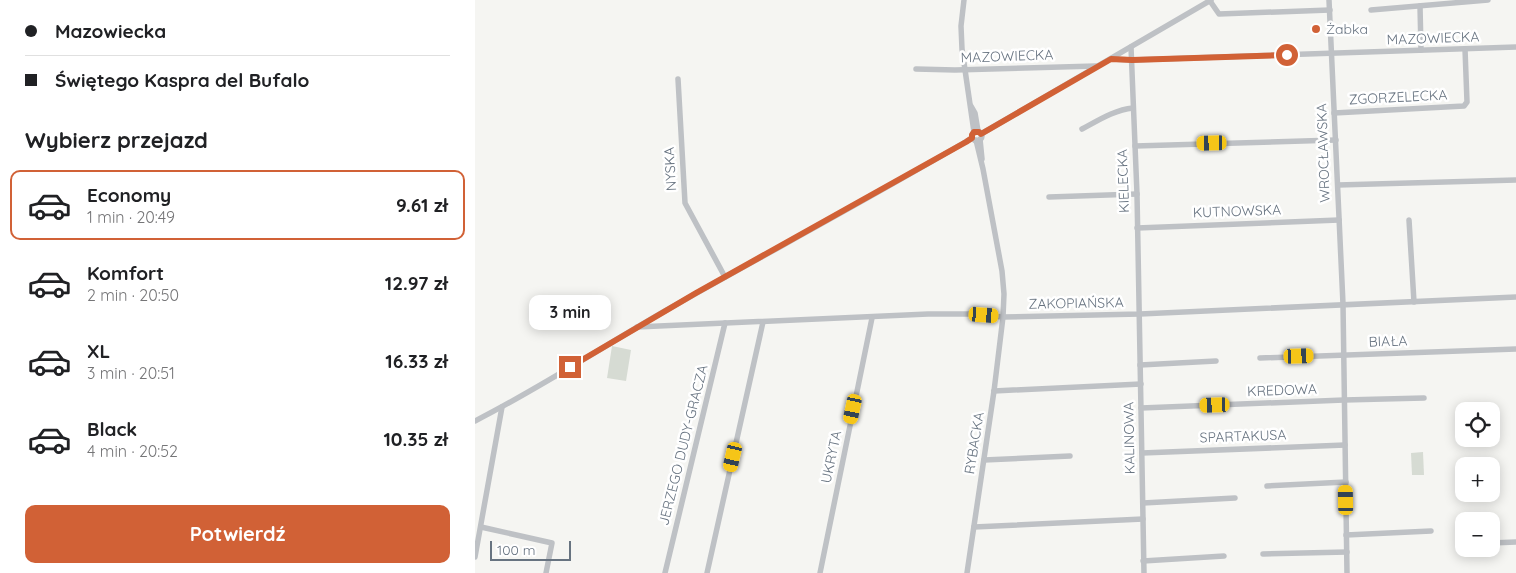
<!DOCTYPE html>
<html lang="pl">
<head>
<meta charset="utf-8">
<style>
	body { margin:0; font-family:Quicksand,sans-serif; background:#f2f2f2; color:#202124; height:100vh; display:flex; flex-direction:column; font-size:19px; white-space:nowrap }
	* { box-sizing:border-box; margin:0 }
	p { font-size:16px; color:#757577 }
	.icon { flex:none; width:28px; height:28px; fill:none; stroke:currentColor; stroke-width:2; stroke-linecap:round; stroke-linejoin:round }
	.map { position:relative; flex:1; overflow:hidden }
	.drawer { display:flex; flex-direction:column; background:#fff; width:475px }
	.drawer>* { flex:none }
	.top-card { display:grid; align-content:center; height:110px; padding:0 25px; background:#fff }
	.fabs { position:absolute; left:980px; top:402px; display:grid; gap:10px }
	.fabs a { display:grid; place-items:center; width:45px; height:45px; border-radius:10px; background:#fff; box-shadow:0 2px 12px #0003; font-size:25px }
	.scale { position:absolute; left:15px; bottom:12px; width:81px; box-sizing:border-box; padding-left:5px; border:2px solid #677380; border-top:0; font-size:14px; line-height:18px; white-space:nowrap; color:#677380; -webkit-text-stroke:4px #fff; paint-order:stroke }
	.end { position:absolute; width:22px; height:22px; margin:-11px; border:6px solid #d16136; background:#fff; box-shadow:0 0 0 2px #fff }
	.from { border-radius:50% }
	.bubble { position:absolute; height:35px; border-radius:10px; background:#fff; box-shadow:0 2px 12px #0003; font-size:16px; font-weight:700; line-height:35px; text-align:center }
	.car { position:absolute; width:15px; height:30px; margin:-15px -8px; border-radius:6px; box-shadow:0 0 4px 1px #0007; background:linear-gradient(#f5c518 24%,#345 0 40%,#f5c518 0 76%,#345 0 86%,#f5c518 0) }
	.top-card b { display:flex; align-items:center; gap:18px; height:48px; font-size:19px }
	.top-card b+b { border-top:1px solid #e0e0e0 }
	.top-card i { width:12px; height:12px; background:#202124 }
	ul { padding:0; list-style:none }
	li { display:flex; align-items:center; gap:15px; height:70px; margin:0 10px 8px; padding:0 15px; border:2px solid transparent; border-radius:10px }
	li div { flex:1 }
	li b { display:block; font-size:19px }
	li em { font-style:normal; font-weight:700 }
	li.active { border-color:#d16136 }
	li>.icon { width:45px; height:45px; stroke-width:1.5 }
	h2 { padding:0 25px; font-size:22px; line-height:60px }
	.action { display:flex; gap:10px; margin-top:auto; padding:10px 25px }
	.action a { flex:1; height:58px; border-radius:10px; background:#d16136; color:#fff; font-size:20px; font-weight:700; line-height:58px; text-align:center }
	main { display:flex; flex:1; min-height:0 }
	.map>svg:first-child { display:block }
	.park { fill:#d6dbd3 }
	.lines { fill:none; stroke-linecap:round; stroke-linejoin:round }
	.minor { stroke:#bec1c5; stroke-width:5.5 }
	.route { stroke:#d16136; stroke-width:6 }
	.poi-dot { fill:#d16136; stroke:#fff; stroke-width:2 }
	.labels { text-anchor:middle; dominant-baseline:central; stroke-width:5; stroke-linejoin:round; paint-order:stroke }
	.poi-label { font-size:14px; fill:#677380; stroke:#fff; text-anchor:start }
	.street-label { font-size:14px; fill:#677380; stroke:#fff }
</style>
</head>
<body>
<main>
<section class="drawer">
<div class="top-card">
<b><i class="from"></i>Mazowiecka</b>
<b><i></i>Świętego Kaspra del Bufalo</b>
</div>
<h2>Wybierz przejazd</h2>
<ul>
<li class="active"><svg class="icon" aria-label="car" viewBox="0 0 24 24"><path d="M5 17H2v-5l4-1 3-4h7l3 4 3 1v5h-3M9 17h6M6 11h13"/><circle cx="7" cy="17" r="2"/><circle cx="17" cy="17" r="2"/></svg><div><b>Economy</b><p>1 min · 20:49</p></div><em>9.61 zł</em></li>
<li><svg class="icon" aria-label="car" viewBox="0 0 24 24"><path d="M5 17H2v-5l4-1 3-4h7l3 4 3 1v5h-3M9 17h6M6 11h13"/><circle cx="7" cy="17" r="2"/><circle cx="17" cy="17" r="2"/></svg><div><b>Komfort</b><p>2 min · 20:50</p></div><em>12.97 zł</em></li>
<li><svg class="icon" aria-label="car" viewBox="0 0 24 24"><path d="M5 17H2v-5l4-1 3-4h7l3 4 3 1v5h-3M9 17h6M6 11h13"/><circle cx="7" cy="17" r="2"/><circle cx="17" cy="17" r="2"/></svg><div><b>XL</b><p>3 min · 20:51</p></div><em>16.33 zł</em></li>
<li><svg class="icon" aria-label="car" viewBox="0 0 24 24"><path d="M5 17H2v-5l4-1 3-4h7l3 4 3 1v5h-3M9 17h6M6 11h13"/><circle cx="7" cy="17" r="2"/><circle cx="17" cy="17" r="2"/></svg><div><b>Black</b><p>4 min · 20:52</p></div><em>10.35 zł</em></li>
</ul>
<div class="action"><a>Potwierdź</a></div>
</section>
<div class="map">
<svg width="1041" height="573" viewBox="0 0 1041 573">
	<rect width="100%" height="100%" fill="#f5f5f2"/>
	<g class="park">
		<polygon points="137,346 156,350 151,381 132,378"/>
		<polygon points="948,452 949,475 937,475 936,453"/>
	</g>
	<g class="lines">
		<g class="minor">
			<polyline points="489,0 486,26 487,49 499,132"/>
			<polyline points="854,0 868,304 872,573"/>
			<polyline points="735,1 744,14 855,10"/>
			<polyline points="945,6 946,50"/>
			<polyline points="896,10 1013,0"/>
			<polyline points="656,47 662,194 669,573"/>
			<polyline points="637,59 657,60 1041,47"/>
			<polyline points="441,69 480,70 621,66"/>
			<polyline points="203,79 210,203 250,277"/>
			<polyline points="496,106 500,113 503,131"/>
			<polyline points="859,113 989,106 992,102 990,49"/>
			<path d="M 607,129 C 624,120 639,110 658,108"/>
			<circle cx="502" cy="136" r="5"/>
			<polyline points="506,134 736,0"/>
			<polyline points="505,139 507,159"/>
			<polyline points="660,146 861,140"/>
			<polyline points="863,185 1041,180"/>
			<polyline points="574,197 662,194"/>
			<polyline points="934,220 939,302"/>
			<polyline points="662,228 864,220"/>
			<polyline points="162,327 453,314 496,314 528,317 665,314 1041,297"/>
			<polyline points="785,358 1041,349"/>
			<polyline points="665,365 741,361"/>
			<polyline points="519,391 666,384"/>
			<polyline points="666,408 869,400 949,398"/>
			<path d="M 0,421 C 65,388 127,347 190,311 C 292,253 396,198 497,138"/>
			<polyline points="667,453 870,445"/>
			<polyline points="509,460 595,456"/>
			<polyline points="792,486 871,482"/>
			<polyline points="668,503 760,498"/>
			<polyline points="6,527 77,543 71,573"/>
			<polyline points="499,527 668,519"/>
			<polyline points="871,535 956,531"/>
			<polyline points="1016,543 1041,542"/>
			<polyline points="788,554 872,552"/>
			<polyline points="0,557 27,407"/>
			<polyline points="668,561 749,556"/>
			<polyline points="190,573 250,323"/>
			<polyline points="232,573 288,322"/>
			<polyline points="345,573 397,318"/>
			<polyline points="492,573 519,391 528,317 529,294 527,271 508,169 501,140"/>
		</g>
	</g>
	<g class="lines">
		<polyline class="route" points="95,367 221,293 491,142 497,138 497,135 499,132 504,132 506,134 636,59 657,60 812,55"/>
	</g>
	<circle class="poi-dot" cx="841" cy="29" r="5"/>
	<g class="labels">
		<g class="poi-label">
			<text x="851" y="29">Żabka</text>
		</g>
		<g class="street-label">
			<text transform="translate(958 38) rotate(-2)">MAZOWIECKA</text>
			<text transform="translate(532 56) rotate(-2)">MAZOWIECKA</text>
			<text transform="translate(923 97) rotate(-3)">ZGORZELECKA</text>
			<text transform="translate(848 153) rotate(-92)">WROCŁAWSKA</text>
			<text transform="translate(195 169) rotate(-93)">NYSKA</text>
			<text transform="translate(648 181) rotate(-92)">KIELECKA</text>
			<text transform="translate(762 211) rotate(-2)">KUTNOWSKA</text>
			<text transform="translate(601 303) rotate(-1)">ZAKOPIAŃSKA</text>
			<text transform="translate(913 341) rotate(-2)">BIAŁA</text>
			<text transform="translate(807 390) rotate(-2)">KREDOWA</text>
			<text transform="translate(768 436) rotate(-2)">SPARTAKUSA</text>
			<text transform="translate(654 438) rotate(-91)">KALINOWA</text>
			<text transform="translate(499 443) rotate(-81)">RYBACKA</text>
			<text transform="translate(208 445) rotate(-76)">JERZEGO DUDY-GRACZA</text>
			<text transform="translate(356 457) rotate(-78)">UKRYTA</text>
		</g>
	</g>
</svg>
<div class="fabs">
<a><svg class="icon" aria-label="locate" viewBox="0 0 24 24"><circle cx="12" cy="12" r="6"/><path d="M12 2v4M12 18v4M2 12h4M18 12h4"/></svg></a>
<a>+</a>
<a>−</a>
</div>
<div class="scale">100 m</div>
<i class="end from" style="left:812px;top:55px"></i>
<i class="end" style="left:95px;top:367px"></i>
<div class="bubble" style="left:54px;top:295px;width:82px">3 min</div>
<i class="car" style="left:737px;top:143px;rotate:269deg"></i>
<i class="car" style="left:509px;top:315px;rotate:94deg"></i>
<i class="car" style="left:824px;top:356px;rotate:88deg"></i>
<i class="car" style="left:740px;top:405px;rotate:268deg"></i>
<i class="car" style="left:378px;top:409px;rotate:192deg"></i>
<i class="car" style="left:258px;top:457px;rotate:193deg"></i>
<i class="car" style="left:871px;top:500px;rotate:359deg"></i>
</div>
</main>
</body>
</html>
